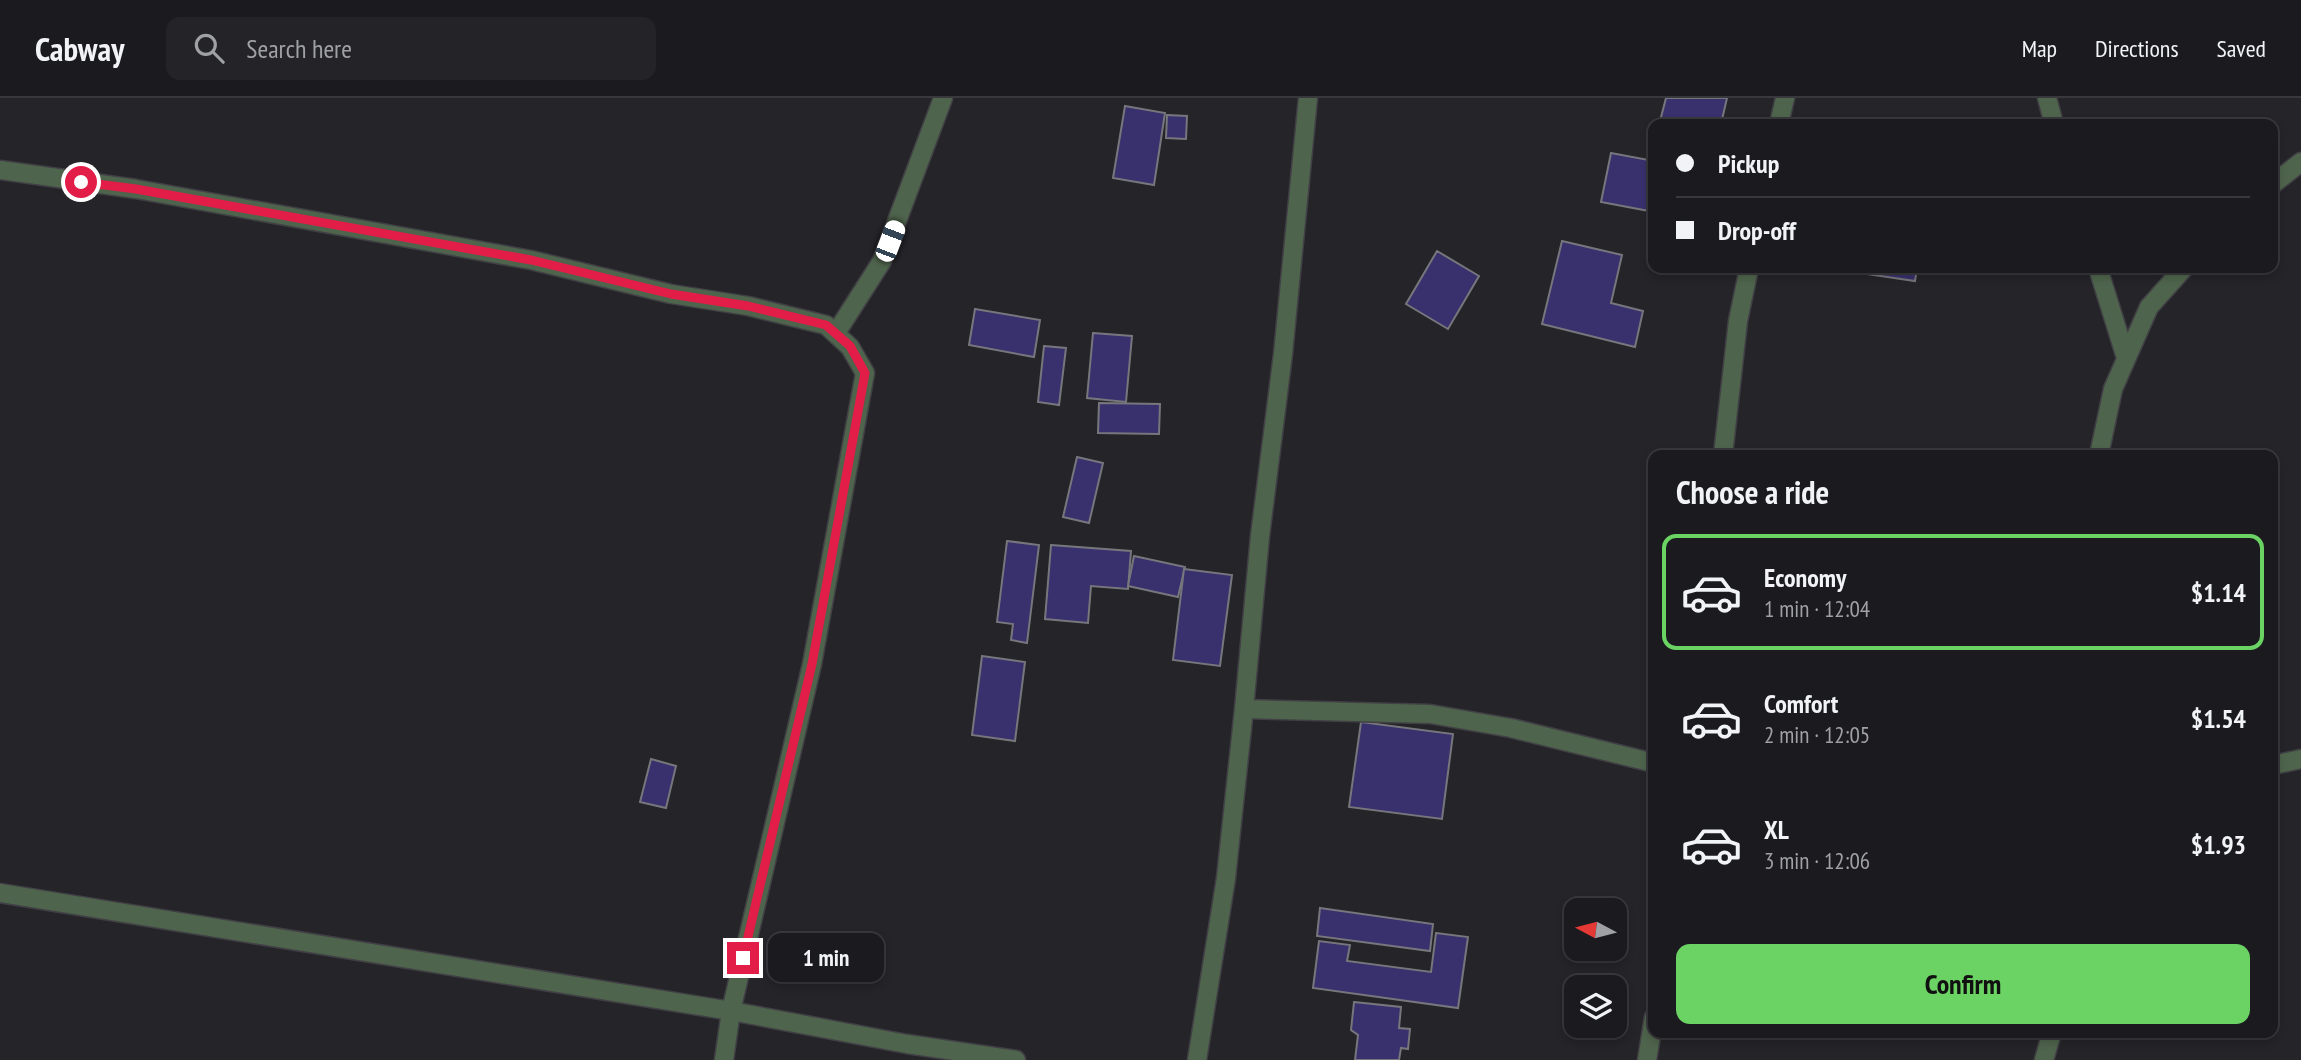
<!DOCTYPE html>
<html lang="en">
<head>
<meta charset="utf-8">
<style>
	body { margin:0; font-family:"PT Sans Narrow",sans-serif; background:#242428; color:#f1f3f6; height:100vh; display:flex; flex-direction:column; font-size:26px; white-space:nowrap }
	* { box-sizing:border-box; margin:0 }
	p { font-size:23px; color:#a0a1a4 }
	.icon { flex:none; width:38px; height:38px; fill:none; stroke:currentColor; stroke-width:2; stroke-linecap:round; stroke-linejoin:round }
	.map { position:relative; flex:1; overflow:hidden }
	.sheet { position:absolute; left:1648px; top:352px; width:630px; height:588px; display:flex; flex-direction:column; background:#1b1b1f; border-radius:14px; box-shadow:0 4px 10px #0003,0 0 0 2px #39393d }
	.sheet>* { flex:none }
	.banner { position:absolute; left:1648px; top:21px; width:630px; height:154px; border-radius:14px; box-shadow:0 4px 10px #0003,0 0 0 2px #39393d; display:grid; align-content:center; height:154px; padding:0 28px; background:#1b1b1f }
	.needle { width:46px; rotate:277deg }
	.buttons { position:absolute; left:1564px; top:800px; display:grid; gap:14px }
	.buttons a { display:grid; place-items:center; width:63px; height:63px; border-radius:14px; background:#1b1b1f; box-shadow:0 4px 10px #0003,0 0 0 2px #39393d; font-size:35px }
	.end { position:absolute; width:32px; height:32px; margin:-16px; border:9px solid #e11d48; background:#fff; box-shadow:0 0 0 4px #fff }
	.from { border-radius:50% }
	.bubble { position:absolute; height:49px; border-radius:14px; background:#1b1b1f; box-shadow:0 4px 10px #0003,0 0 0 2px #39393d; font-size:23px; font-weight:700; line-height:49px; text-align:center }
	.car { position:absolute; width:21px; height:42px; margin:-21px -10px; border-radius:9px; box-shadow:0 0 5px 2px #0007; background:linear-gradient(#fff 24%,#345 0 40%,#fff 0 76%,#345 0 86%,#fff 0) }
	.banner b { display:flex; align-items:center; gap:24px; height:66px; font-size:26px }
	.banner b+b { border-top:2px solid #39393d }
	.banner i { width:18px; height:18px; background:#f1f3f6 }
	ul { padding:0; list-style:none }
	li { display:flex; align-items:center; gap:21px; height:116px; margin:0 14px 10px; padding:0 14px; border:4px solid transparent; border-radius:14px }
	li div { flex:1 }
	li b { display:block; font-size:26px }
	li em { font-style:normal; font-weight:700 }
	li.on { border-color:#6bd363 }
	li>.icon { width:63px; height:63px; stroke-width:1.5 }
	h2 { padding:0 28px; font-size:32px; line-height:84px }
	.cta { display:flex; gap:14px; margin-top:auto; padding:14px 28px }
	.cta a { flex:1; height:80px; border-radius:14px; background:#6bd363; color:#111; font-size:28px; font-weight:700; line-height:80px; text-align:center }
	header { display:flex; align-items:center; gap:42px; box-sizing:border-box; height:98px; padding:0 35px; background:#1b1b1f; border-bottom:2px solid #39393d }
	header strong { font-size:33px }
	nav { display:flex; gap:38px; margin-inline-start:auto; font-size:24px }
	.search { width:490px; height:63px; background:#242428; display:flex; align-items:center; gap:18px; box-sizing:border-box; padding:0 24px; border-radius:14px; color:#a0a1a4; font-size:26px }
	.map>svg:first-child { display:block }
	.building { fill:#39316d; stroke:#76767c; stroke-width:2 }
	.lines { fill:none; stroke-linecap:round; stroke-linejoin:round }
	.street-casing { stroke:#404045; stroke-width:21 }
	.street { stroke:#4f644c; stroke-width:18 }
	.route { stroke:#e11d48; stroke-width:9 }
</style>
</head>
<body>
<header>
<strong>Cabway</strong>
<div class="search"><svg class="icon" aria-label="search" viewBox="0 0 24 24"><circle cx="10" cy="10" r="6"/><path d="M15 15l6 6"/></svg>Search here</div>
<nav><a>Map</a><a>Directions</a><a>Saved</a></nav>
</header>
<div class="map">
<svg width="2301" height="962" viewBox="0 0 2301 962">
	<rect width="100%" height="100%" fill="#242429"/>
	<g class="building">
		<polygon points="1666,0 1727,0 1721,26 1672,26 1660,23"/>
		<polygon points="1125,8 1165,15 1154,87 1113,80"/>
		<polygon points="1167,17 1187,18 1186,41 1166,40"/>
		<polygon points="1611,55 1654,63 1654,88 1649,113 1601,104"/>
		<polygon points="1562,143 1622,157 1611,205 1643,213 1635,249 1542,226"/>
		<polygon points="1437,153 1479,178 1448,231 1406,206"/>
		<polygon points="1854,170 1917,170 1915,183 1853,174"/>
		<polygon points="975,211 1040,222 1034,259 969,247"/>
		<polygon points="1093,235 1132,238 1126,304 1087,300"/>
		<polygon points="1044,248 1066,250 1059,307 1038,304"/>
		<polygon points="1099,305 1160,306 1159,336 1098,335"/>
		<polygon points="1077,359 1103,365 1089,425 1063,419"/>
		<polygon points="1007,443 1039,447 1027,545 1011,542 1013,526 997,524"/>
		<polygon points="1051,447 1131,453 1128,491 1091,488 1088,525 1045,521"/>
		<polygon points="1134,458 1185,469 1178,499 1128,488"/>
		<polygon points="1184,471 1232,477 1220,568 1173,562"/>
		<polygon points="982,558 1025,564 1015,643 972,637"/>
		<polygon points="1361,624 1453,636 1442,721 1349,709"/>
		<polygon points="651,661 676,668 666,710 640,704"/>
		<polygon points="1320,810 1433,826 1430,853 1317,838"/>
		<polygon points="1436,835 1468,839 1458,910 1313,890 1319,843 1350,847 1347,863 1431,874"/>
		<polygon points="1354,904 1401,909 1399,930 1410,931 1408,951 1401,950 1399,962 1355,962 1358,937 1351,932"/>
	</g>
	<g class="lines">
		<defs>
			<g id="street">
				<polyline points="2047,0 2054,26"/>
				<polyline points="1779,26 1785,0"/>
				<polyline points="0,72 136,91 531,162 671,196 748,208 826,227 850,249 865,275 812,566 731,913 724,962"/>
				<polyline points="2273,86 2301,64"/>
				<polyline points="2098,170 2126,260"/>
				<polyline points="836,235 882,163 943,0"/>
				<polyline points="1723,357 1738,223 1749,170"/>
				<polyline points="2099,357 2113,291 2149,209 2184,170"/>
				<polyline points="1244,611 1430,616 1511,630 1654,665"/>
				<polyline points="2273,667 2301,661"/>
				<polyline points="0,795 731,913 907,946 1016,962"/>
				<polyline points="1197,962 1226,780 1244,611 1260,438 1283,256 1308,0"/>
				<polyline points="1647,962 1654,919"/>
				<polyline points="2044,962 2052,934"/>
			</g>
		</defs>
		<use href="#street" class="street-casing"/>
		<use href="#street" class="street"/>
	</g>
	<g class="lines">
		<polyline class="route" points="81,84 136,91 531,162 671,196 748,208 826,227 850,248 865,275 812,566 743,860"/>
	</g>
</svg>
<div class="buttons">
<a><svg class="needle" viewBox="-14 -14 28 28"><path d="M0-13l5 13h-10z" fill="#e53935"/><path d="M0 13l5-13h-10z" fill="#a0a1a4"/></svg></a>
<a><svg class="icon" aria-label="layers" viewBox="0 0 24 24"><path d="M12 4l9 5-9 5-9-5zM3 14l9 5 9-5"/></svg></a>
</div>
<i class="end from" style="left:81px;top:84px"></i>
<i class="end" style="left:743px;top:860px"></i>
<div class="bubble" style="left:768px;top:835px;width:116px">1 min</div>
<i class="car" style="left:890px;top:143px;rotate:21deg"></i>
<div class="banner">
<b><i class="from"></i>Pickup</b>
<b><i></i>Drop-off</b>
</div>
<section class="sheet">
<h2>Choose a ride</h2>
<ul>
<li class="on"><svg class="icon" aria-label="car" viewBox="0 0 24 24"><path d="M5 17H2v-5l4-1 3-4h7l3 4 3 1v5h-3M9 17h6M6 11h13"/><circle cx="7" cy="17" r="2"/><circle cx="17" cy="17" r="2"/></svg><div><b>Economy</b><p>1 min · 12:04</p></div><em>$1.14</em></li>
<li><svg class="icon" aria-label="car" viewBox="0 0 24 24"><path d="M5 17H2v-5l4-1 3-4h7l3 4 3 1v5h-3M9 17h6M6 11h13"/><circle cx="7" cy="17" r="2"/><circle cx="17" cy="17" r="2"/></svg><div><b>Comfort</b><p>2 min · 12:05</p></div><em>$1.54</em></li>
<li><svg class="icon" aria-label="car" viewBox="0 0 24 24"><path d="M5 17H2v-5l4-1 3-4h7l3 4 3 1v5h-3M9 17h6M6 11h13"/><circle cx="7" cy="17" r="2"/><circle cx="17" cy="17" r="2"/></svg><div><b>XL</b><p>3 min · 12:06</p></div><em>$1.93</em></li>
</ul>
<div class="cta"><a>Confirm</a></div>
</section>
</div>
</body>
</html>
